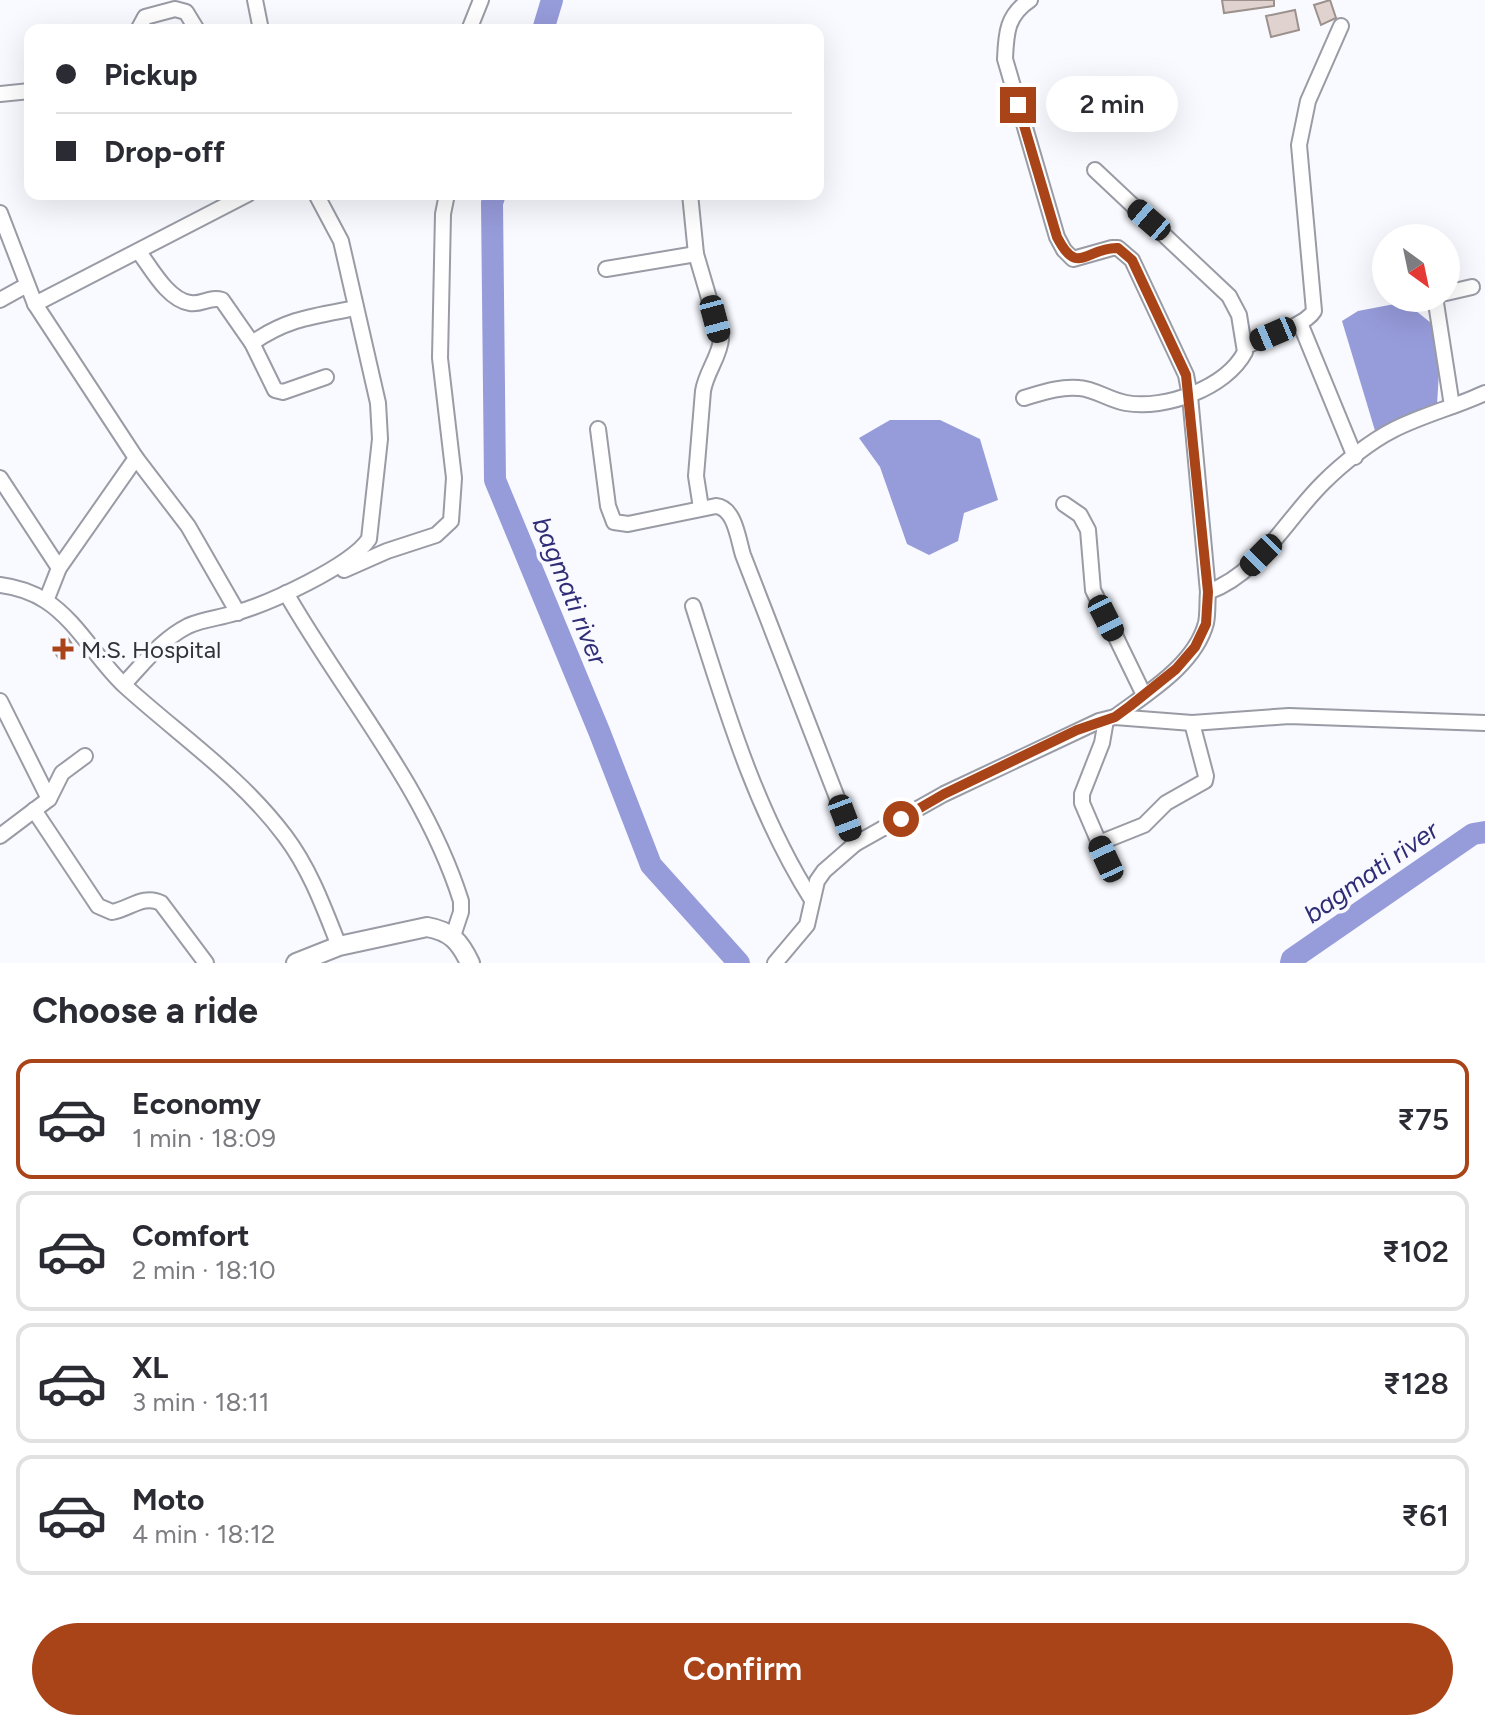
<!DOCTYPE html>
<html lang="en">
<head>
<meta charset="utf-8">
<style>
	body { margin:0; font-family:Figtree,sans-serif; background:#f7f7f7; color:#2b2b33; height:100vh; display:flex; flex-direction:column; font-size:30px; white-space:nowrap }
	* { box-sizing:border-box; margin:0 }
	p { font-size:26px; color:#7c7c81 }
	.icon { flex:none; width:44px; height:44px; fill:none; stroke:currentColor; stroke-width:2; stroke-linecap:round; stroke-linejoin:round }
	.map { position:relative; height:963px; overflow:hidden }
	.side { display:flex; flex-direction:column; background:#fff; flex:1 }
	.side>* { flex:none }
	.top-card { position:absolute; left:24px; top:24px; width:800px; height:176px; border-radius:16px; box-shadow:0 8px 32px #0002; display:grid; align-content:center; height:176px; padding:0 32px; background:#fff }
	.needle { width:52px; rotate:147deg }
	.fabs { position:absolute; left:1372px; top:224px; display:grid; gap:16px }
	.fabs a { display:grid; place-items:center; width:88px; height:88px; border-radius:50%; background:#fff; box-shadow:0 8px 32px #0002; font-size:40px }
	.end { position:absolute; width:36px; height:36px; margin:-18px; border:10px solid #a94418; background:#fff; box-shadow:0 0 0 4px #fff }
	.from { border-radius:50% }
	.bubble { position:absolute; height:56px; border-radius:28px; background:#fff; box-shadow:0 8px 32px #0002; font-size:26px; font-weight:600; line-height:56px; text-align:center }
	.car { position:absolute; width:24px; height:48px; margin:-24px -12px; border-radius:10px; box-shadow:0 0 6px 2px #0007; background:linear-gradient(#222 24%,#8ab4d8 0 40%,#222 0 76%,#8ab4d8 0 86%,#222 0) }
	.top-card b { display:flex; align-items:center; gap:28px; height:76px; font-size:30px }
	.top-card b+b { border-top:2px solid #e1e1e2 }
	.top-card i { width:20px; height:20px; background:#2b2b33 }
	ul { padding:0; list-style:none }
	li { display:flex; align-items:center; gap:24px; height:120px; margin:0 16px 12px; padding:0 16px; border:4px solid #e1e1e2; border-radius:16px }
	li div { flex:1 }
	li b { display:block; font-size:30px }
	li em { font-style:normal; font-weight:600 }
	li.on { border-color:#a94418 }
	li>.icon { width:72px; height:72px; stroke-width:1.5 }
	h2 { padding:0 32px; font-size:36px; line-height:96px }
	.action { display:flex; gap:16px; margin-top:auto; padding:16px 32px }
	.action a { flex:1; height:92px; border-radius:48px; background:#a94418; color:#fff; font-size:32px; font-weight:600; line-height:92px; text-align:center }
	.map>svg:first-child { display:block }
	.water { fill:#969bda }
	.lines { fill:none; stroke-linecap:round; stroke-linejoin:round }
	.river { stroke:#969bda; stroke-width:22 }
	.building { fill:#e0d3cf; stroke:#9c918c; stroke-width:2 }
	.minor-casing { stroke:#999ba5; stroke-width:18 }
	.tertiary-casing { stroke:#999ba5; stroke-width:22 }
	.minor { stroke:#fff; stroke-width:14 }
	.tertiary { stroke:#fff; stroke-width:18 }
	.route { stroke:#a94418; stroke-width:10 }
	.poi-dot { fill:#a94418; stroke:#f9faff; stroke-width:3 }
	.labels { text-anchor:middle; dominant-baseline:central; stroke-width:7; stroke-linejoin:round; paint-order:stroke }
	.poi-label { font-size:24px; fill:#313236; stroke:#f9faff; text-anchor:start }
	.water-label { font-size:26px; font-style:italic; fill:#302d76; stroke:#f9faff }
</style>
</head>
<body>
<div class="map">
<svg width="1485" height="963" viewBox="0 0 1485 963">
	<rect width="100%" height="100%" fill="#f9faff"/>
	<g class="water">
		<polygon points="1405,302 1431,323 1439,372 1437,405 1376,434 1342,321 1358,311"/>
		<polygon points="890,420 940,420 980,439 998,500 964,513 958,541 929,555 907,544 880,467 859,438"/>
	</g>
	<g class="lines">
		<g class="river">
			<polyline points="543,30 552,0"/>
			<polyline points="495,194 492,203 495,480 599,731 651,865 739,963"/>
			<polyline points="1291,963 1292,959 1473,834 1485,832"/>
		</g>
	</g>
	<g class="building">
		<polygon points="1222,0 1274,0 1274,6 1224,13"/>
		<polygon points="1330,0 1336,18 1321,25 1314,5"/>
		<polygon points="1295,10 1299,30 1271,37 1266,16"/>
		<polygon points="68,638 75,649 59,659 52,648"/>
	</g>
	<g class="lines">
		<defs>
			<g id="minor">
				<polyline points="255,0 261,30"/>
				<path d="M 1030,0 C 1007,15 1006,33 1005,59 L 1057,237 L 1064,250 L 1073,259 L 1112,248 L 1118,248 L 1132,260 L 1186,375 L 1190,396 L 1208,592 C 1207,602 1208,614 1206,623 C 1195,665 1147,693 1115,717"/>
				<polyline points="138,30 145,17 175,9 186,12 197,30"/>
				<polyline points="469,30 481,0"/>
				<polyline points="0,94 30,91"/>
				<path d="M 690,194 L 696,254 L 721,339 C 720,356 706,372 703,391 L 696,476 L 701,508"/>
				<polyline points="0,213 35,304 136,458 59,568 46,601"/>
				<path d="M 139,252 C 151,268 168,300 190,303 C 202,305 210,296 222,300 L 252,343 L 275,390 L 283,392 L 326,377"/>
				<polyline points="606,269 696,254"/>
				<polyline points="1446,293 1472,287"/>
				<polyline points="1437,298 1436,303 1452,406"/>
				<polyline points="0,300 27,285"/>
				<polyline points="35,304 248,194"/>
				<polyline points="1300,323 1355,457"/>
				<path d="M 252,343 C 288,318 315,316 356,308"/>
				<path d="M 1246,346 C 1264,338 1305,326 1314,311 L 1299,145 L 1308,101 L 1341,26"/>
				<path d="M 1024,398 C 1041,393 1060,386 1079,388 C 1095,389 1109,400 1126,403 C 1165,410 1226,388 1245,352 L 1239,315 L 1229,296 L 1095,170"/>
				<path d="M 598,429 L 608,506 L 614,522 L 628,524 L 716,506 C 735,508 738,539 743,555 L 855,844"/>
				<polyline points="136,458 188,526 238,613"/>
				<polyline points="0,478 59,568"/>
				<polyline points="1064,504 1080,515 1088,530 1093,590 1144,695"/>
				<polyline points="344,570 387,551 436,535 451,521 454,478 440,358 443,214 447,194"/>
				<path d="M 0,585 C 16,587 32,592 46,601 C 78,622 97,660 125,686 C 179,735 241,777 285,836 C 310,869 324,908 339,946"/>
				<path d="M 1208,592 C 1260,573 1286,519 1324,482 C 1342,464 1371,441 1393,430 C 1422,415 1455,407 1485,393"/>
				<path d="M 286,593 C 345,696 425,787 461,901 L 461,912 L 453,936"/>
				<path d="M 693,606 C 725,707 755,810 812,900"/>
				<path d="M 124,684 C 143,664 162,639 188,626 C 203,619 220,618 235,613 C 268,604 351,566 369,539 L 380,439 L 378,403 L 341,241 L 316,194"/>
				<polyline points="0,701 49,799"/>
				<polyline points="1106,720 1102,743 1082,794 1082,803 1106,859"/>
				<path d="M 34,810 L 98,906 L 112,912 C 129,909 144,894 161,903 L 206,963"/>
				<polyline points="0,836 49,799 62,773 85,756"/>
				<polyline points="1099,843 1144,825 1166,803 1205,781 1206,776 1192,723"/>
				<polyline points="775,963 807,925 817,881 824,871 855,844 944,794 1099,721 1115,717 1192,723 1289,716 1485,723"/>
			</g>
			<path id="tertiary" d="M 296,963 L 339,946 L 427,927 C 451,931 460,942 470,963"/>
		</defs>
		<use href="#minor" class="minor-casing"/>
		<use href="#tertiary" class="tertiary-casing"/>
		<use href="#minor" class="minor"/>
		<use href="#tertiary" class="tertiary"/>
	</g>
	<g class="lines">
		<path class="route" d="M 901,819 L 944,794 L 1077,730 L 1115,717 L 1130,706 L 1176,669 L 1195,647 L 1206,624 L 1208,592 L 1186,375 L 1132,260 L 1118,248 C 1086,247 1078,278 1057,237 L 1018,105"/>
	</g>
	<path class="poi-dot" d="M59 637h8v8h8v8h-8v8h-8v-8h-8v-8h8z"/>
	<g class="labels">
		<g class="poi-label">
			<text x="81" y="649">M.S. Hospital</text>
		</g>
		<g class="water-label">
			<text transform="translate(570 591) rotate(68)">bagmati river</text>
			<text transform="translate(1371 872) rotate(-35)">bagmati river</text>
		</g>
	</g>
</svg>
<div class="fabs">
<a><svg class="needle" viewBox="-14 -14 28 28"><path d="M0-13l5 13h-10z" fill="#e53935"/><path d="M0 13l5-13h-10z" fill="#7c7c81"/></svg></a>
</div>
<i class="end from" style="left:901px;top:819px"></i>
<i class="end" style="left:1018px;top:105px"></i>
<div class="bubble" style="left:1046px;top:76px;width:132px">2 min</div>
<i class="car" style="left:1149px;top:220px;rotate:311deg"></i>
<i class="car" style="left:715px;top:319px;rotate:165deg"></i>
<i class="car" style="left:1273px;top:334px;rotate:247deg"></i>
<i class="car" style="left:1261px;top:555px;rotate:225deg"></i>
<i class="car" style="left:1106px;top:618px;rotate:153deg"></i>
<i class="car" style="left:845px;top:818px;rotate:159deg"></i>
<i class="car" style="left:1106px;top:859px;rotate:335deg"></i>
<div class="top-card">
<b><i class="from"></i>Pickup</b>
<b><i></i>Drop-off</b>
</div>
</div>
<section class="side">
<h2>Choose a ride</h2>
<ul>
<li class="on"><svg class="icon" aria-label="car" viewBox="0 0 24 24"><path d="M5 17H2v-5l4-1 3-4h7l3 4 3 1v5h-3M9 17h6M6 11h13"/><circle cx="7" cy="17" r="2"/><circle cx="17" cy="17" r="2"/></svg><div><b>Economy</b><p>1 min · 18:09</p></div><em>₹75</em></li>
<li><svg class="icon" aria-label="car" viewBox="0 0 24 24"><path d="M5 17H2v-5l4-1 3-4h7l3 4 3 1v5h-3M9 17h6M6 11h13"/><circle cx="7" cy="17" r="2"/><circle cx="17" cy="17" r="2"/></svg><div><b>Comfort</b><p>2 min · 18:10</p></div><em>₹102</em></li>
<li><svg class="icon" aria-label="car" viewBox="0 0 24 24"><path d="M5 17H2v-5l4-1 3-4h7l3 4 3 1v5h-3M9 17h6M6 11h13"/><circle cx="7" cy="17" r="2"/><circle cx="17" cy="17" r="2"/></svg><div><b>XL</b><p>3 min · 18:11</p></div><em>₹128</em></li>
<li><svg class="icon" aria-label="car" viewBox="0 0 24 24"><path d="M5 17H2v-5l4-1 3-4h7l3 4 3 1v5h-3M9 17h6M6 11h13"/><circle cx="7" cy="17" r="2"/><circle cx="17" cy="17" r="2"/></svg><div><b>Moto</b><p>4 min · 18:12</p></div><em>₹61</em></li>
</ul>
<div class="action"><a>Confirm</a></div>
</section>
</body>
</html>
